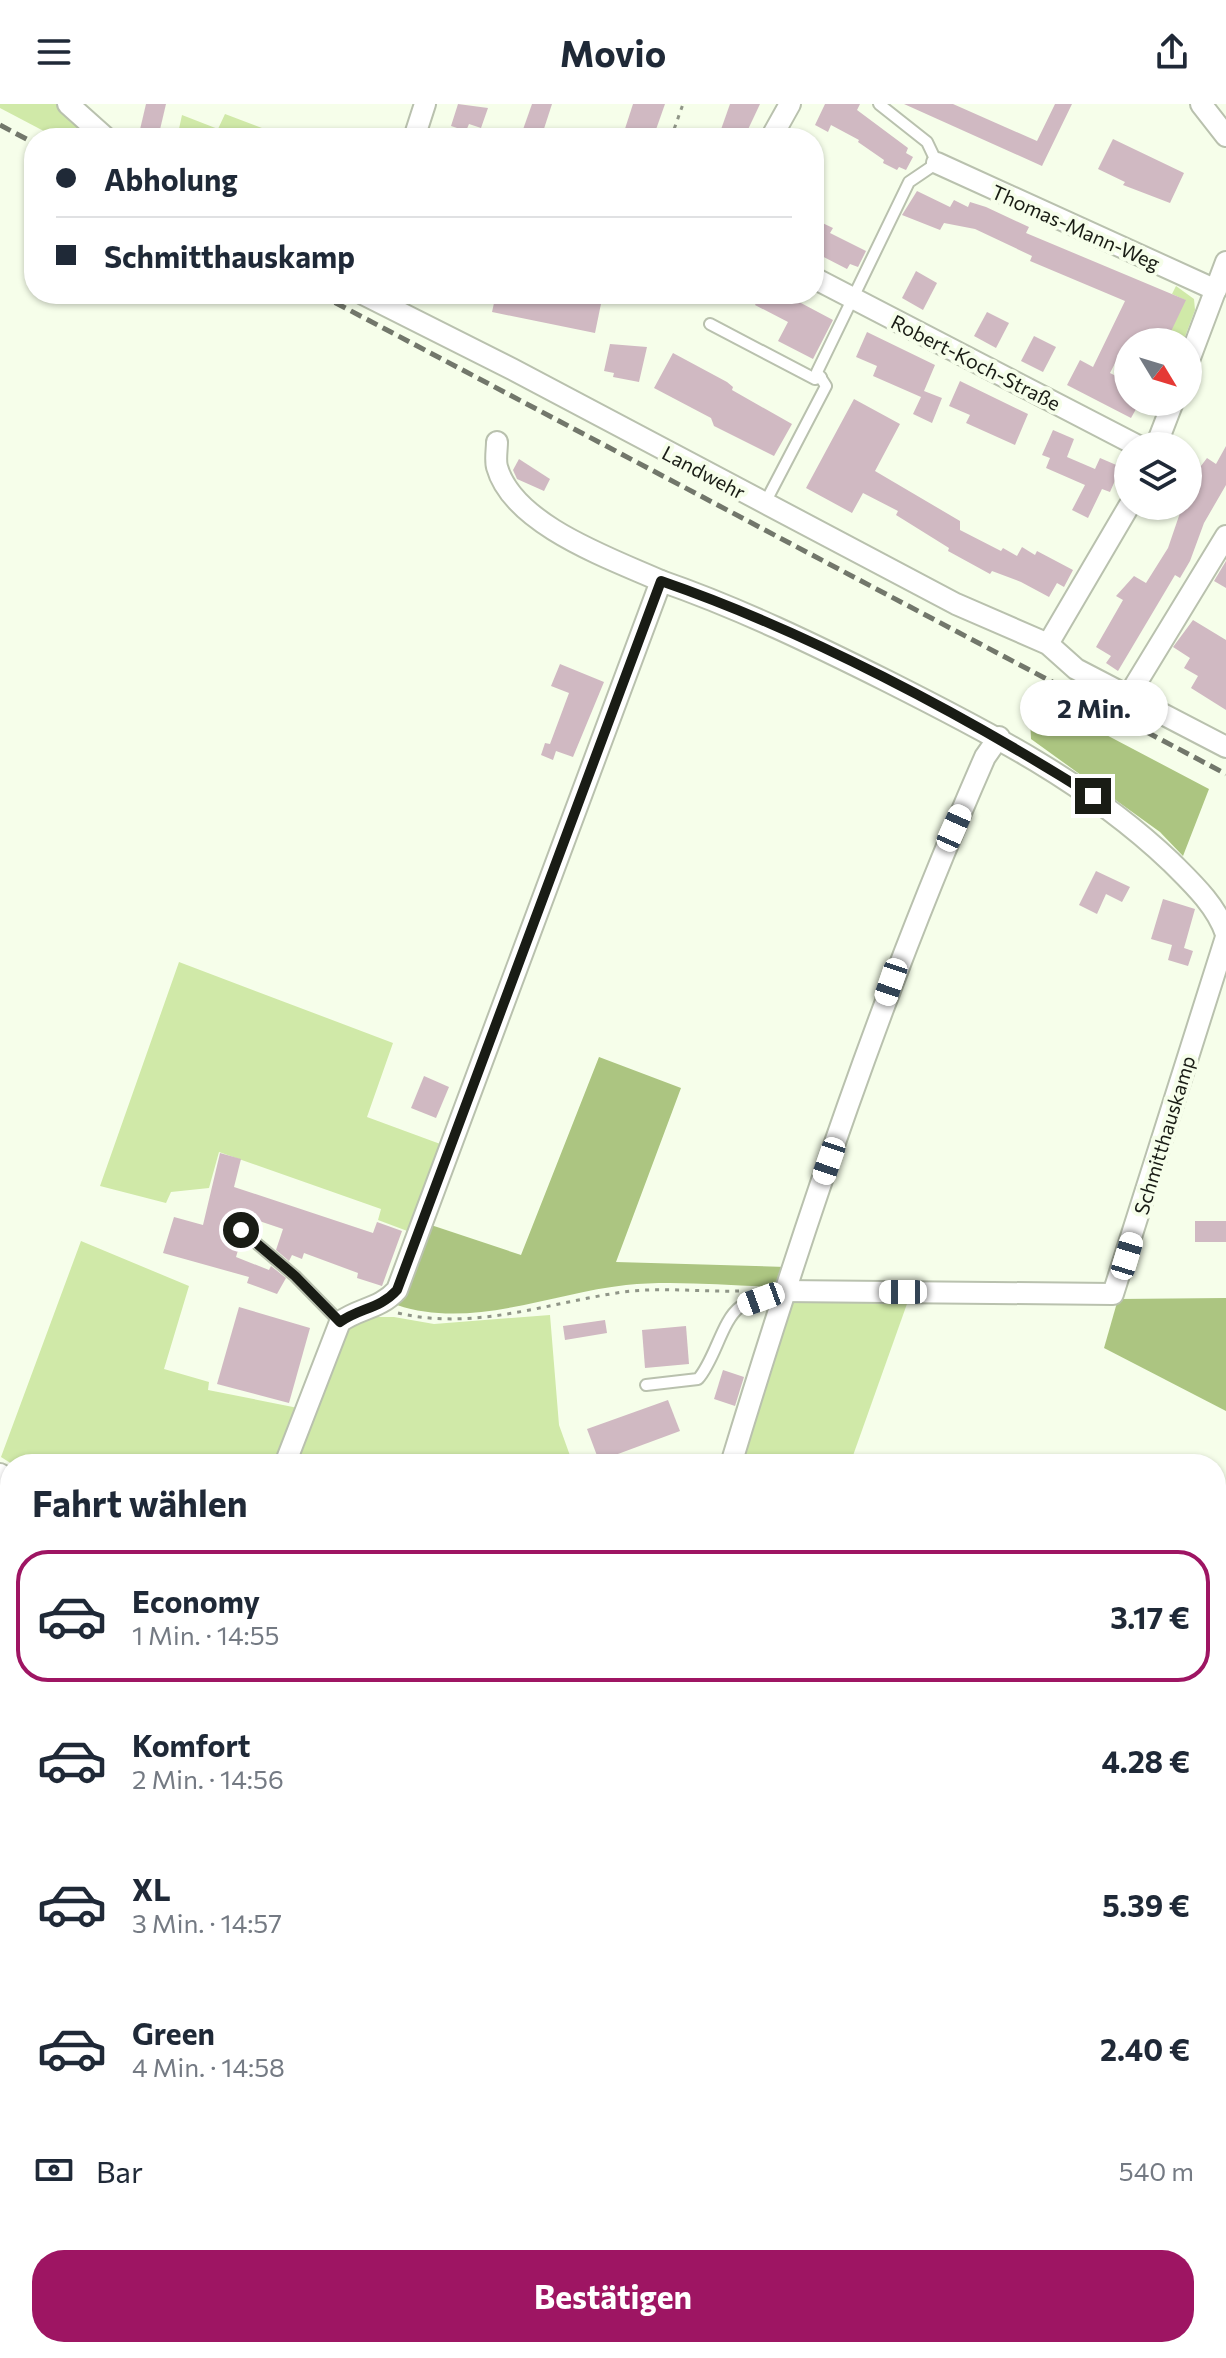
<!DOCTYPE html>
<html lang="de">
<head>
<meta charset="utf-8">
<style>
	body { margin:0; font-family:Commissioner,sans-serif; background:#f2f2f3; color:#1f2937; height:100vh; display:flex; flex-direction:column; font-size:30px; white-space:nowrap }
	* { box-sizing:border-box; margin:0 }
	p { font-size:26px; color:#747a83 }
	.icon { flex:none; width:44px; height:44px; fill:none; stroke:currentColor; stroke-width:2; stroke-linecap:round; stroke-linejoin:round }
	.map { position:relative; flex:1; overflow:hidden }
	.drawer { position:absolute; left:0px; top:1350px; width:1226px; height:904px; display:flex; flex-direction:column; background:#fff; border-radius:32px 32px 0 0; box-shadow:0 2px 6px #0004 }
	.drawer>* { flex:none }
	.banner { position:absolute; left:24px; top:24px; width:800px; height:176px; border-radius:32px; box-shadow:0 2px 6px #0004; display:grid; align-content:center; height:176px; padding:0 32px; background:#fff }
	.needle { width:52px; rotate:128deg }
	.fabs { position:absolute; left:1114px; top:224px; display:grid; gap:16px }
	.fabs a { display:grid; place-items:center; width:88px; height:88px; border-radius:50%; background:#fff; box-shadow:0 2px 6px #0004; font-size:40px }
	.end { position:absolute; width:36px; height:36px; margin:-18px; border:10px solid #191c15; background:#fff; box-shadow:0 0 0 4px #fff }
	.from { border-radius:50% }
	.bubble { position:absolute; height:56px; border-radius:28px; background:#fff; box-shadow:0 2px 6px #0004; font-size:26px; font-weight:700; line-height:56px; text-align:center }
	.car { position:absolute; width:24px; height:48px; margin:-24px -12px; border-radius:10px; box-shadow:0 0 6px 2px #0007; background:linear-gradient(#fff 24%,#345 0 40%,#fff 0 76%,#345 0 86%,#fff 0) }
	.banner b { display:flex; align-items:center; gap:28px; height:76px; font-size:30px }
	.banner b+b { border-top:2px solid #e0e1e3 }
	.banner i { width:20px; height:20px; background:#1f2937 }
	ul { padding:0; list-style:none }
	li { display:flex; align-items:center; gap:24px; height:132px; margin:0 16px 12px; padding:0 16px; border:4px solid transparent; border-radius:32px }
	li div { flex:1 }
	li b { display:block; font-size:30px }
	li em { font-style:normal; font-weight:700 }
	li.selected { border-color:#9e1563 }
	li>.icon { width:72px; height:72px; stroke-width:1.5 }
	h2 { padding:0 32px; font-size:36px; line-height:96px }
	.pay { display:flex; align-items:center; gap:20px; height:88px; padding:0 32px; font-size:30px }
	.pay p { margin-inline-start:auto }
	.primary-button { display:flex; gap:16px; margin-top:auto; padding:16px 32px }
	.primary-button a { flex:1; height:92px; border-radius:32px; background:#9e1563; color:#fff; font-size:32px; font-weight:700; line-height:92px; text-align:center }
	header { display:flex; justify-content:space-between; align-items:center; height:104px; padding:0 32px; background:#fff; font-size:36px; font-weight:700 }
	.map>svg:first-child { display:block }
	.green { fill:#d0e9a8 }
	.forest { fill:#acc581 }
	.building { fill:#d0b9c2 }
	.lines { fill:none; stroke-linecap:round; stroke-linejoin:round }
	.lane-casing { stroke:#b9c1ae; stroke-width:14 }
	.street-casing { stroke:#b9c1ae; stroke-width:24 }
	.path { stroke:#909688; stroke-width:3; stroke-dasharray:4 6; stroke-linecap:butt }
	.lane { stroke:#fff; stroke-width:10 }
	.street { stroke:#fff; stroke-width:20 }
	.rail { stroke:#72776b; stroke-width:5; stroke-dasharray:12 6; stroke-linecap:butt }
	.route { stroke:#191c15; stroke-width:10 }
	.labels { text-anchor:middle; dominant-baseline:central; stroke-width:8; stroke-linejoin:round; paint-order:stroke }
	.street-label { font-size:20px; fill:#191c15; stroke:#f6feea }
</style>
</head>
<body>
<header><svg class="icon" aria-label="menu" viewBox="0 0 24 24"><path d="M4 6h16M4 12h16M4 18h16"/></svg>Movio<svg class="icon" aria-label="share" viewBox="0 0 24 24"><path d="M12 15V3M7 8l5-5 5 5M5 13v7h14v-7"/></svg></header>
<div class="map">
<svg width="1226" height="2254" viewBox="0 0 1226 2254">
	<rect width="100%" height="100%" fill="#f6feea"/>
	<g class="green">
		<polygon points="0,0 59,0 97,34 57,34 0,4"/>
		<polygon points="225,10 288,34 177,34 182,11 218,25"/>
		<polygon points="1176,182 1194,195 1195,206 1183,238 1165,238 1185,196 1172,190"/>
		<polygon points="179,858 393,939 367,1013 443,1041 410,1128 378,1116 381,1105 219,1048 209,1084 171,1088 166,1099 100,1082"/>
		<polygon points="81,1137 189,1182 164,1265 209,1278 208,1286 298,1304 278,1360 12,1360 1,1353"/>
		<polygon points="789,1197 908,1197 850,1360 736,1360"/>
		<polygon points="550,1211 559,1321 573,1360 292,1360 339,1233 356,1213 394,1213 434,1220"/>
		<polygon points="5,1385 10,1389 10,1597 0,1593 0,1411"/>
		<polygon points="1216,1815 1226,1819 1226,2035 1216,2031"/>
		<polygon points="0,2174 10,2176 10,2228 5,2254 0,2254"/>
		<polygon points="461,2244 951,2244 962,2254 459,2254"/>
	</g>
	<g class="forest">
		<polygon points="1040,596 1209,685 1183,752 1160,728 1031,635 1030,613"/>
		<path d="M 599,953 L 681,984 L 616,1158 L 786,1163 L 779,1183 C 729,1182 676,1176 626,1181 C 552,1189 471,1226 397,1201 L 428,1120 L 521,1151 Z"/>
		<polygon points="1226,1194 1226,1307 1104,1244 1118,1195"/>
	</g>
	<g class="building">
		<polygon points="146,0 166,0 158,34 138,34"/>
		<polygon points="458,0 488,4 481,24 469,20 466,27 451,22"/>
		<polygon points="532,0 552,0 541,34 520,34"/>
		<polygon points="633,0 665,0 653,34 622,34"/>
		<polygon points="730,0 760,0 744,34 718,34"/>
		<polygon points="825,0 860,0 857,6 908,44 906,49 913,53 906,66 899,63 897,66 883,59 884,56 858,38 859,36 831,21 828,28 815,21"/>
		<polygon points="904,0 953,0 1037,37 1055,0 1072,0 1042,62"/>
		<polygon points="1113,35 1184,69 1170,99 1123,81 1125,78 1098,65"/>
		<polygon points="917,87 950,103 954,96 968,103 970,98 986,103 1029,123 1026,129 1186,196 1166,238 1126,238 1110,269 1128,278 1128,298 1140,298 1131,314 1067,281 1080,256 1093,263 1125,197 1030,157 1032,152 975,125 944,119 940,126 902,111"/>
		<polygon points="814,115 833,124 830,129 866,147 858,163 850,160 847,165 814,148"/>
		<polygon points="916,167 937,179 923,206 902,194"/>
		<polygon points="496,190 603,190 595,229 492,208"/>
		<polygon points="761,190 784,190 833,216 813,255 778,237 788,218 755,201"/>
		<polygon points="987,208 1009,219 996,244 974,232"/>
		<polygon points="867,228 935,261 924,287 942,294 932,319 913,310 921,293 873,272 877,262 856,253"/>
		<polygon points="1034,232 1056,243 1043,268 1021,257"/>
		<polygon points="610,240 647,243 639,278 613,273 614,269 604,267"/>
		<polygon points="673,249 727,278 733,283 732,286 792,320 774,352 714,322 711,314 654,284"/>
		<polygon points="960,277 1028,310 1015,341 966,319 970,311 949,302"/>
		<polygon points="854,295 900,320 875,367 960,417 960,426 1001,447 1003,444 1017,452 1022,443 1035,451 1037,447 1073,466 1064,483 1057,479 1049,493 1021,478 992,467 990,470 948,447 949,444 896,411 898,407 863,389 852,409 806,384"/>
		<polygon points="1053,326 1074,335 1067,353 1095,365 1100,354 1121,363 1110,388 1102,385 1088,414 1072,406 1085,381 1046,364 1050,354 1042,351"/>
		<polygon points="1226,342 1226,381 1204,419 1190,457 1180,474 1175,471 1118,567 1106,559 1111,552 1096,543 1123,496 1116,492 1134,472 1146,479 1168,444 1181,406 1188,402 1188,379 1207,354 1216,360"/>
		<polygon points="519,355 550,375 544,387 517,375 513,366"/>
		<polygon points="1226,457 1226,484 1214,477"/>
		<polygon points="1193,516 1226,536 1226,606 1191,584 1198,572 1184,564 1190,554 1173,543"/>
		<polygon points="560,560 604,578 573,653 556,647 553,656 541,651 545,639 550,640 569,589 551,582"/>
		<polygon points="1096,767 1130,783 1122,798 1106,790 1097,810 1079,801"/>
		<polygon points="1163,795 1195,805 1184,844 1193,847 1188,862 1168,856 1172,841 1151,835"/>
		<polygon points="424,972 449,983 436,1014 411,1004"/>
		<polygon points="220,1049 241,1055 234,1083 373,1129 377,1118 402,1127 382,1182 357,1174 358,1169 304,1149 302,1155 292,1151 289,1157 276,1146 283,1125 247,1113 245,1119 238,1119 233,1124 241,1136 236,1153 269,1166 271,1162 286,1174 277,1190 247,1179 249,1173 163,1149 174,1113 203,1121"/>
		<rect x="1195" y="1117" width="31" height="21"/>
		<polygon points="239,1203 310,1224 289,1299 217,1280"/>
		<polygon points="605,1216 607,1229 565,1236 563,1222"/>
		<polygon points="686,1222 689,1260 645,1264 642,1226"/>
		<polygon points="723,1266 744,1273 735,1302 714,1295"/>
		<polygon points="668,1296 680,1327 599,1357 587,1325"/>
	</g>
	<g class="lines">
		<defs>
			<g id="lane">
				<polyline points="710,220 815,275 821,273"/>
				<polyline points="765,399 826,282 817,268 909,78 937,59 927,38 879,0"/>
				<polyline points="241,1126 295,1172 340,1218"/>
				<path d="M 646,1281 L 698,1275 C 715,1256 722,1216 740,1203 C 752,1195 770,1192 783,1187"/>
			</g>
			<g id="street">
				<polyline points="68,0 106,34"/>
				<polyline points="1201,0 1226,32"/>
				<polyline points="414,34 425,0"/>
				<polyline points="771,34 790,0"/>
				<polyline points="937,59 1216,186"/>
				<polyline points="814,174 1138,342"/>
				<polyline points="363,190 512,265 956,500 1048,540 1076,565 1226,643"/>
				<polyline points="1188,259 1226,158"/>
				<path d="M 497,338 C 497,345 495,356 497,363 C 513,421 612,455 661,477"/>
				<polyline points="1156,342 1173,298"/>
				<polyline points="1048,540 1129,402"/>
				<polyline points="1129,591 1226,432"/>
				<polyline points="783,1187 1113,1190 1226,833"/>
				<path d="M 285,1360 L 340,1218 C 359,1204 380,1205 397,1186 L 661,477 C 739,504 815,541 889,578 C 990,629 1088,679 1171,758 C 1192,779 1216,801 1226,830"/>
				<path d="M 731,1360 C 804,1120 884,883 985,653 L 999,633"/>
				<polyline points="0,1370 10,1376"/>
				<polyline points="966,2244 976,2254"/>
			</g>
		</defs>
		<use href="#lane" class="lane-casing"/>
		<use href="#street" class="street-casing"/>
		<g class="path">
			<polyline points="671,34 683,0"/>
			<path d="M 398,1209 C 475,1227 547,1199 623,1188 C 660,1183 701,1188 739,1187"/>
		</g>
		<use href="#lane" class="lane"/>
		<use href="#street" class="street"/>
		<g class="rail">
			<polyline points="0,21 34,39"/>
			<polyline points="319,190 1226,670"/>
		</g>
	</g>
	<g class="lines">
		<path class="route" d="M 241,1126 L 295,1172 L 340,1218 C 359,1204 380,1205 397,1186 L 661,477 C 806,527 963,610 1093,692"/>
	</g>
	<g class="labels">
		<g class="street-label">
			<text transform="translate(1076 123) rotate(24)">Thomas-Mann-Weg</text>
			<text transform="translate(976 258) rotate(27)">Robert-Koch-Straße</text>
			<text transform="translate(704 368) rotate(28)">Landwehr</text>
			<text transform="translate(1164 1031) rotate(-73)">Schmitthauskamp</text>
		</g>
	</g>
</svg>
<div class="fabs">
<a><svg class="needle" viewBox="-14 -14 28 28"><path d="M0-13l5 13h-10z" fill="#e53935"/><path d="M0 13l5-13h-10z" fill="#747a83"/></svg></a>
<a><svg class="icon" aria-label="layers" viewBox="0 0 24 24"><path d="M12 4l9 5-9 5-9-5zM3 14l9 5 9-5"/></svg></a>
</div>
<i class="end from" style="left:241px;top:1126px"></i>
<i class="end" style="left:1093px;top:692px"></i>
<div class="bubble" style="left:1020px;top:576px;width:148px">2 Min.</div>
<i class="car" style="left:954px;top:724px;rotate:24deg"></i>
<i class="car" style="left:891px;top:878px;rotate:199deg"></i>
<i class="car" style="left:829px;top:1057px;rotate:199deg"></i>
<i class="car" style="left:1127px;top:1152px;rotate:17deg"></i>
<i class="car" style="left:903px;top:1188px;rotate:270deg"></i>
<i class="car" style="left:761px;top:1195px;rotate:250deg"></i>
<div class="banner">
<b><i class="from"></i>Abholung</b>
<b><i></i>Schmitthauskamp</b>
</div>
<section class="drawer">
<h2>Fahrt wählen</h2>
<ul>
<li class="selected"><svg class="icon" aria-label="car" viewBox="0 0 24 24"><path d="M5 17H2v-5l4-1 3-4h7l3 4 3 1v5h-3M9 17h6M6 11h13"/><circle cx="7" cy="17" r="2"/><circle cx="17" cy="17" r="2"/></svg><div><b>Economy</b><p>1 Min. · 14:55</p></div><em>3.17 €</em></li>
<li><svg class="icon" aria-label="car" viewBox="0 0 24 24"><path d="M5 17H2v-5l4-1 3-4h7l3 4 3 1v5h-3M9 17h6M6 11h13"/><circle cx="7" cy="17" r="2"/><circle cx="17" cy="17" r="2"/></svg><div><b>Komfort</b><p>2 Min. · 14:56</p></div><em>4.28 €</em></li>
<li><svg class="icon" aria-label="car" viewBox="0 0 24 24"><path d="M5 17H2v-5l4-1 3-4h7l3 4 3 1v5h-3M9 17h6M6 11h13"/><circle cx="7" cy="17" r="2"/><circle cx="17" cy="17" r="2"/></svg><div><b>XL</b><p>3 Min. · 14:57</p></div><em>5.39 €</em></li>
<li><svg class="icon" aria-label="car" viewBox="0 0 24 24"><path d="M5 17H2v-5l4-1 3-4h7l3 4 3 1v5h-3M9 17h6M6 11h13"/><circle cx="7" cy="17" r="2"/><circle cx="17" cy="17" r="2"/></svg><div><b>Green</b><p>4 Min. · 14:58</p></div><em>2.40 €</em></li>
</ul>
<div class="pay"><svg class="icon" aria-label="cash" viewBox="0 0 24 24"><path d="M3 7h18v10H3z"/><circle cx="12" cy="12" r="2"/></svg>Bar<p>540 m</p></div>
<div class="primary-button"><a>Bestätigen</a></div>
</section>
</div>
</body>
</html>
